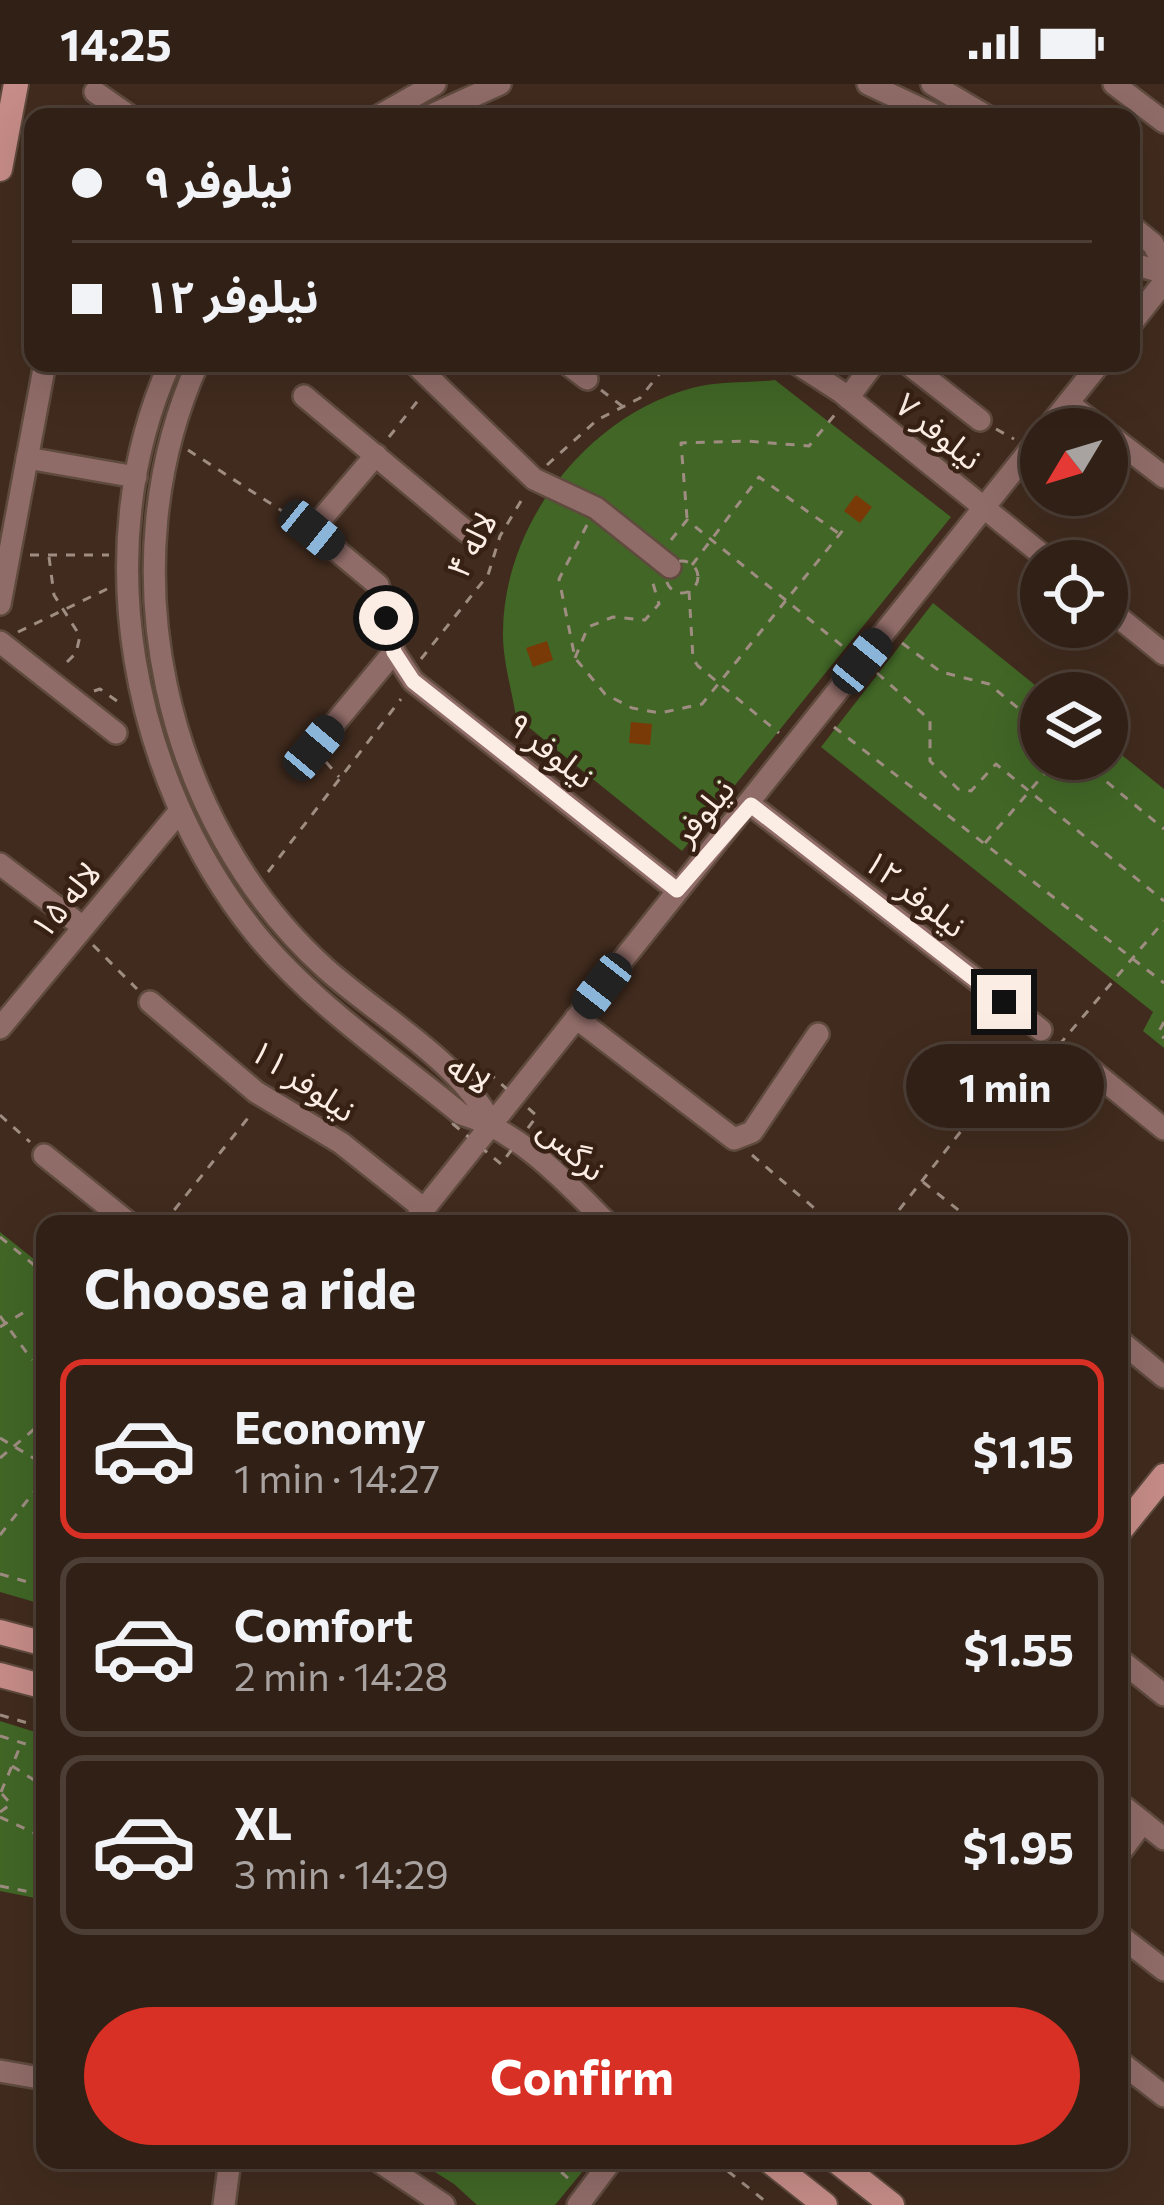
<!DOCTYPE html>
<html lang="en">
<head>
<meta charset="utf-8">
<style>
	body { margin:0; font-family:Commissioner,"Noto Sans Arabic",sans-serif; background:#39281f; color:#f1f3f6; height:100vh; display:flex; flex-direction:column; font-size:45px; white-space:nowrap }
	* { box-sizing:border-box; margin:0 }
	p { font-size:39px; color:#a8a3a1 }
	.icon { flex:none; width:66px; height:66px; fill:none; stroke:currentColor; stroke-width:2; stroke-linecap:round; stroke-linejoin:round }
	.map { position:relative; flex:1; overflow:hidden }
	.sheet { position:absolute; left:36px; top:1131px; width:1092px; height:954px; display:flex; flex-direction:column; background:#312016; border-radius:24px; box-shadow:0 12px 48px #0002,0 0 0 3px #4c3e35 }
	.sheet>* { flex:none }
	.hud { position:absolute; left:24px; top:24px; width:1116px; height:264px; border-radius:24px; box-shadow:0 12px 48px #0002,0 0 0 3px #4c3e35; display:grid; align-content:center; height:264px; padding:0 48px; background:#312016 }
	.needle { width:78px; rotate:232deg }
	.fabs { position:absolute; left:1020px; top:324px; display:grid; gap:24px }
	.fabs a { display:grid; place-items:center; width:108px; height:108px; border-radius:50%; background:#312016; box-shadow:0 12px 48px #0002,0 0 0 3px #4c3e35; font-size:60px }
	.end { position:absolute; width:54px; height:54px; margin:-27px; border:15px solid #fcede4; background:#111; box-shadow:0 0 0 6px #111 }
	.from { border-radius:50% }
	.bubble { position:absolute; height:84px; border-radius:42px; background:#312016; box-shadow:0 12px 48px #0002,0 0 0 3px #4c3e35; font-size:39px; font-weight:700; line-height:84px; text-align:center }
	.car { position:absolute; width:36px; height:72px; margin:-36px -18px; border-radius:15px; box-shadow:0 0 9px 3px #0007; background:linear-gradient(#222 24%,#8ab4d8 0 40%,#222 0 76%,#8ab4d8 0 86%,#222 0) }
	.hud b { display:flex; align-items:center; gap:42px; height:114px; font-size:45px }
	.hud b+b { border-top:3px solid #4c3e35 }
	.hud i { width:30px; height:30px; background:#f1f3f6 }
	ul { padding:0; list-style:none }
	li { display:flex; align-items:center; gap:36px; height:180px; margin:0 24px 18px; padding:0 24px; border:6px solid #4c3e35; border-radius:24px }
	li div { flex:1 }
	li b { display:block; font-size:45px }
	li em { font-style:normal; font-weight:700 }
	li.on { border-color:#d93025 }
	li>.icon { width:108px; height:108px; stroke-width:1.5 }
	h2 { padding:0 48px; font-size:54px; line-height:144px }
	.button { display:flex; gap:24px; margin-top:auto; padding:24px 48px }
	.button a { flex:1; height:138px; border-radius:72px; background:#d93025; color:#fff; font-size:48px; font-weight:700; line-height:138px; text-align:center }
	.status { display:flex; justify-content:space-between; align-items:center; height:84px; padding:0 60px; background:#312016; direction:ltr }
	.status svg { height:33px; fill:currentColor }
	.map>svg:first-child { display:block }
	.green { fill:#416626 }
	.building { fill:#793a07 }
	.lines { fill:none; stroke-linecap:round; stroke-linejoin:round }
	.street-casing { stroke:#5f4a3e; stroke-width:26 }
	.secondary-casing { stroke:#5f4a3e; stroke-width:28 }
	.path { stroke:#9f8d82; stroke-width:3; stroke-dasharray:9 9; stroke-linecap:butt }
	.street { stroke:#906c68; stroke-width:21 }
	.secondary { stroke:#c68c87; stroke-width:24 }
	.route { stroke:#fcede4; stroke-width:15 }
	.labels { text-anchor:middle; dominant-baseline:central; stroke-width:9; stroke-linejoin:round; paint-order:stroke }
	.street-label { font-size:33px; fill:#fcede4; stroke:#372114 }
</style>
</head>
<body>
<div class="status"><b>14:25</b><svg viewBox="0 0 49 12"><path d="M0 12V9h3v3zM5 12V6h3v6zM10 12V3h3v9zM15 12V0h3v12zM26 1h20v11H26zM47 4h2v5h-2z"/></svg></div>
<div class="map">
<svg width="1164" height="2121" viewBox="0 0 1164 2121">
	<rect width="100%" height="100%" fill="#412b1e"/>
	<g class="green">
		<path d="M 775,296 L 951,433 L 682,767 L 516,633 C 512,607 503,577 503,551 C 502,441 587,332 692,304 C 718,297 749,299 775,296 Z"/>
		<polygon points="933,519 1045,609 1041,609 1041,675 1107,675 1107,659 1164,705 1164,964 1143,947 1153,928 821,663"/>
		<polygon points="0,1148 45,1184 45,1521 0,1508"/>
		<polygon points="0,1637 45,1651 45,1816 0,1807"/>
		<polygon points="416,2076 592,2076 555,2121 477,2121 454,2100"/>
	</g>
	<g class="building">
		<polygon points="856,411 872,423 860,439 844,427"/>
		<polygon points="547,557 553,576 533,583 526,564"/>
		<polygon points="631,638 652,640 650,661 629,659"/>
	</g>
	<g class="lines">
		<defs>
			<g id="street">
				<polyline points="868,0 939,33"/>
				<polyline points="932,0 988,33"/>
				<polyline points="1114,0 1164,38"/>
				<polyline points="95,8 131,33"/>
				<polyline points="377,33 435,0"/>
				<polyline points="427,33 500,0"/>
				<polyline points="1131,142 1153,160 1164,180"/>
				<polyline points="1131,179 1164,189"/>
				<polyline points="1131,240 1164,198"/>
				<path d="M 170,279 C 87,463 131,694 255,849 C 312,919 392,973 461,1030 C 520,1047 566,1098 608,1140"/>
				<path d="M 198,279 C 107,480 162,737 326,885 C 381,934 457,975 492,1040"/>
				<polyline points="414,279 534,395 596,424 670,483"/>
				<polyline points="566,279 587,295"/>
				<polyline points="796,279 841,308 1050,477"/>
				<polyline points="907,279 980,336"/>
				<polyline points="304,312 467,448"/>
				<polyline points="848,314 874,279"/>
				<polyline points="1068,319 1102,345"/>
				<polyline points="1047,345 1100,279"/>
				<polyline points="1107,349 1164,393"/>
				<polyline points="376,371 312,446 378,501 394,568 413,597 677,806"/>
				<polyline points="27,374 136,393"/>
				<polyline points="0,520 45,279"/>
				<polyline points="1107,524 1164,570"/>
				<polyline points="0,558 116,649"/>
				<polyline points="314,664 394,568"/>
				<polyline points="751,721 1041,946"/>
				<polyline points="0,780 83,843"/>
				<polyline points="150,918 256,1008 341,1059 424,1125"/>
				<polyline points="576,934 734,1055 752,1048 818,950"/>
				<polyline points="0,944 179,728"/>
				<polyline points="1079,976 1164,1045"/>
				<polyline points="44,1071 130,1140"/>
				<polyline points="412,1140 1041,352"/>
				<polyline points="1119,1256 1164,1293"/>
				<polyline points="1119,1575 1164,1611"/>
				<polyline points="1119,1719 1164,1755"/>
				<polyline points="1119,1770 1143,1738"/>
				<polyline points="1119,1851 1164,1886"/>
				<polyline points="1119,1977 1164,2012"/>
				<polyline points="0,1987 45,1995"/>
				<polyline points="377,2076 444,2121"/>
				<polyline points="224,2121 230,2076"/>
				<polyline points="578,2121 612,2076"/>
			</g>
			<g id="secondary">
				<polyline points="0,85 16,0"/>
				<polyline points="1119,1448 1164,1392"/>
				<polyline points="0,1548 45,1560"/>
				<polyline points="0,1591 45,1603"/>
				<polyline points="768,2076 825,2121"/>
				<polyline points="835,2076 892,2121"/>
			</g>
		</defs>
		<use href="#street" class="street-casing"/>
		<use href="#secondary" class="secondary-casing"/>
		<g class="path">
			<polyline points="864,33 869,21"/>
			<polyline points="601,306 622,322"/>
			<polyline points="996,345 1014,355"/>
			<polyline points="389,353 420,314"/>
			<polyline points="188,366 296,436"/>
			<polyline points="547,381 597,336 640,314 668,279"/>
			<polyline points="687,434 681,359 746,357 809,362 837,328"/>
			<polyline points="587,441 559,495 575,574 605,610 632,624 660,629 702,620 848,440"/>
			<polyline points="671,456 687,436 846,565"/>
			<polyline points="30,471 109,471"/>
			<polyline points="49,473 54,511 80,552 76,569 64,581"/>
			<circle cx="682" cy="493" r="16"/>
			<polyline points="692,481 759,393 838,449"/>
			<polyline points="689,507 693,575 698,582 779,649"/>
			<polyline points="18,548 107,505"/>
			<polyline points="902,559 941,588 989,600 1041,643"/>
			<polyline points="575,574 588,543 613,533 645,536 659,520 652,496"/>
			<polyline points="421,575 488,491 500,452 524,412"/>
			<polyline points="877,589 930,636 930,677 958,705 971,707 996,680 1164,817"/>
			<polyline points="94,607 100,605 124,622"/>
			<polyline points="834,643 1164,899"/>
			<polyline points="1079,675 1164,745"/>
			<polyline points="326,678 339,693"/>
			<polyline points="985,759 1057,675"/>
			<polyline points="268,788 401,615"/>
			<polyline points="93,861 137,905"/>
			<polyline points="1164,938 1158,949 1164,954"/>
			<polyline points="1059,961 1164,837"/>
			<polygon points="488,988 537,1032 501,1080 453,1040"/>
			<polyline points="0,1031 30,1058"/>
			<polyline points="752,1071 833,1140"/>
			<polyline points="923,1098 976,1140"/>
			<polyline points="163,1140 252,1029"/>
			<polyline points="888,1140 1028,962"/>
			<polyline points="0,1153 45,1190"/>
			<polyline points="0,1232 32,1276"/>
			<polyline points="0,1243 26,1227"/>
			<polyline points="0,1354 45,1381"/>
			<polyline points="0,1374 45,1336"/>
			<polyline points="0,1451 45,1394"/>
			<polyline points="43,1452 45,1453"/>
			<polyline points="0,1490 45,1503"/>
			<polyline points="0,1631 45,1644"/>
			<polyline points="0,1652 45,1666"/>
			<polyline points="12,1682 45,1703"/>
			<polyline points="1,1708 22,1658"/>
			<polyline points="0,1728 11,1720 1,1709"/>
			<polyline points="0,1733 45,1754"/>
			<polyline points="0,1802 45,1811"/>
			<polyline points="438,2076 453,2085 460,2076"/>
			<polyline points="479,2076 481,2078"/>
			<polyline points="548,2076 571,2097"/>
			<polyline points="714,2076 770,2121"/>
		</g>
		<use href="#street" class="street"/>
		<use href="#secondary" class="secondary"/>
	</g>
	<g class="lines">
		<polyline class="route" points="386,534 394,568 413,597 677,806 751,721 1004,918"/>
	</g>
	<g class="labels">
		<g class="street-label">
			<text transform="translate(940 346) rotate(39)">نیلوفر ۷</text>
			<text transform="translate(470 460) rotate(-62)">لاله ۴</text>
			<text transform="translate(552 665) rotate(38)">نیلوفر ۹</text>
			<text transform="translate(702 726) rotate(-50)">نیلوفر</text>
			<text transform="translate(916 808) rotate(38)">نیلوفر ۱۲</text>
			<text transform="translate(64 815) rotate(-50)">لاله ۱۵</text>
			<text transform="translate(470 989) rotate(32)">لاله</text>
			<text transform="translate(304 995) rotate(34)">نیلوفر ۱۱</text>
			<text transform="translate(573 1064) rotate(41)">نرگس</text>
		</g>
	</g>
</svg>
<div class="fabs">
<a><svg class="needle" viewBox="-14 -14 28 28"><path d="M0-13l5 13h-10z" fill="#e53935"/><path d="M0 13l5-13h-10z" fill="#a8a3a1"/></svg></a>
<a><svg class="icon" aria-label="locate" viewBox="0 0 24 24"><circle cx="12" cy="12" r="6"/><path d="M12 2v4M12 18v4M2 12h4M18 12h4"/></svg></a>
<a><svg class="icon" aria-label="layers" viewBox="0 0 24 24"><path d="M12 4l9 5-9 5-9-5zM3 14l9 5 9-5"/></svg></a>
</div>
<i class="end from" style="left:386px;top:534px"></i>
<i class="end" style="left:1004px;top:918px"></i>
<div class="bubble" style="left:906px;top:960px;width:198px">1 min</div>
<i class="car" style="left:312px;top:446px;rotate:129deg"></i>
<i class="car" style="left:862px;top:577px;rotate:39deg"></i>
<i class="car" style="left:314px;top:664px;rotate:40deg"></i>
<i class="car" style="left:602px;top:902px;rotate:218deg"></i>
<div class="hud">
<b><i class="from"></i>نیلوفر ۹</b>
<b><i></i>نیلوفر ۱۲</b>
</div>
<section class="sheet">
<h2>Choose a ride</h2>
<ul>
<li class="on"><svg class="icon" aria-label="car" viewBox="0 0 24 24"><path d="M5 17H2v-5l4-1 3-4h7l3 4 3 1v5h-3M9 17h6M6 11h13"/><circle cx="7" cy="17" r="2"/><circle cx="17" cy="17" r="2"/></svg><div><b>Economy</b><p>1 min · 14:27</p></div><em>$1.15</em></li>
<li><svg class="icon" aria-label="car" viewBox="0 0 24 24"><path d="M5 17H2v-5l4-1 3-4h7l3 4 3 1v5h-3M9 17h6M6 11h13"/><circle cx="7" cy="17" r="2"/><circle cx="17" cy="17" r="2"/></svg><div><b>Comfort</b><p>2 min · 14:28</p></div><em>$1.55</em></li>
<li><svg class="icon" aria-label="car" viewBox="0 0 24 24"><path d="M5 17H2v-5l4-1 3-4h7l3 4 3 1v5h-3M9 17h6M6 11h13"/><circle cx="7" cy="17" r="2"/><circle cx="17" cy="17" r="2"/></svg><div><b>XL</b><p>3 min · 14:29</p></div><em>$1.95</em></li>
</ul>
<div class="button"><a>Confirm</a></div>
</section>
</div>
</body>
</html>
